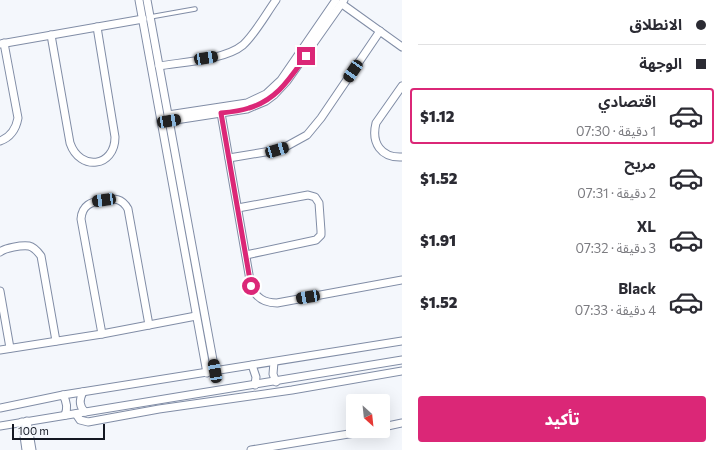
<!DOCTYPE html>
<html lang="ar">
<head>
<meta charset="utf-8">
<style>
	body { margin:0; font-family:Commissioner,"Noto Sans Arabic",sans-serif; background:#f2f2f3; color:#2b2b33; direction:rtl; height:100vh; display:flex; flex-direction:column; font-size:15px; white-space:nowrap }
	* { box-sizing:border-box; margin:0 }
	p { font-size:13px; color:#7c7c81 }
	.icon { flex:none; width:22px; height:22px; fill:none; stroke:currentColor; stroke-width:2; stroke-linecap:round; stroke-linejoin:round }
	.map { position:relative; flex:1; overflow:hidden; direction:ltr }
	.sheet { display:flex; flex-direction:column; background:#fff; width:320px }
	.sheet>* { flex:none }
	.hud { display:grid; align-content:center; height:88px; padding:0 16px; background:#fff }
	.needle { width:26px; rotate:153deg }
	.buttons { position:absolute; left:346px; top:394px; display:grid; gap:8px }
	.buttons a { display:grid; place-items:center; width:44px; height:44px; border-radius:4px; background:#fff; box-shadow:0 4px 16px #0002; font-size:20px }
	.scale { position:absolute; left:12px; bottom:10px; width:93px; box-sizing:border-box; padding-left:4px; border:2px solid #141822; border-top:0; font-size:11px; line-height:14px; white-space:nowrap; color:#141822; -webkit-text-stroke:3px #f4f7fc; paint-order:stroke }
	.end { position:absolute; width:18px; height:18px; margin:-9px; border:5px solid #db2777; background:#fff; box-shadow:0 0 0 2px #fff }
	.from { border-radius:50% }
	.car { position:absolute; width:12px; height:24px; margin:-12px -6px; border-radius:5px; box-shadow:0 0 3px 1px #0007; background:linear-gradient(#222 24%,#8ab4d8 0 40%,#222 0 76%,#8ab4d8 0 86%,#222 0) }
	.hud b { display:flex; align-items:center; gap:14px; height:38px; font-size:15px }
	.hud b+b { border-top:1px solid #e1e1e2 }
	.hud i { width:10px; height:10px; background:#2b2b33 }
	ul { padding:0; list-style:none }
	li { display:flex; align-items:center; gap:12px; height:56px; margin:0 8px 6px; padding:0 8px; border:2px solid transparent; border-radius:4px }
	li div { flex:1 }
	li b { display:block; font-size:15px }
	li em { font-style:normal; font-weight:800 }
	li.selected { border-color:#db2777 }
	li>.icon { width:36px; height:36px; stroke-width:1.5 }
	.action { display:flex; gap:8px; margin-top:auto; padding:8px 16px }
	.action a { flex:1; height:46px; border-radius:4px; background:#db2777; color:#fff; font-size:16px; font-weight:800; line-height:46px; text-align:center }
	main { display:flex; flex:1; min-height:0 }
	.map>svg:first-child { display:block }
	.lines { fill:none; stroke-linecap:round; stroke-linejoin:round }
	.service-casing { stroke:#818da6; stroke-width:5.5 }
	.minor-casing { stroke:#818da6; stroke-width:9 }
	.service { stroke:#fff; stroke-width:3.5 }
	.minor { stroke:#fff; stroke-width:7 }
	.route { stroke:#db2777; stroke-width:5 }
</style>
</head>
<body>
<main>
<section class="sheet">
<div class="hud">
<b><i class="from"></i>الانطلاق</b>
<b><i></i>الوجهة</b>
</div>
<ul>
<li class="selected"><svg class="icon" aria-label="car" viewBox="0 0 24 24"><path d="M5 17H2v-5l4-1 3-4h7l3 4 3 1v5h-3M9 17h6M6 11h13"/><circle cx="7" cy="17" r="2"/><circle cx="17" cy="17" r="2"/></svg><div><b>اقتصادي</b><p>1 دقيقة · 07:30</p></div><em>$1.12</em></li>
<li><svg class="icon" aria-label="car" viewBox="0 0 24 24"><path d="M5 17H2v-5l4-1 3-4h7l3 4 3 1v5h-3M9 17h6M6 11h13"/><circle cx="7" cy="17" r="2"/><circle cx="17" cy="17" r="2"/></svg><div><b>مريح</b><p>2 دقيقة · 07:31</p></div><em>$1.52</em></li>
<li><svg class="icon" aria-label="car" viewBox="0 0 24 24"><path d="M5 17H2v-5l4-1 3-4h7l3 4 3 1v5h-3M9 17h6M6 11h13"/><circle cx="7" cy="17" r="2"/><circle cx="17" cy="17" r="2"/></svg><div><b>XL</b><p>3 دقيقة · 07:32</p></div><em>$1.91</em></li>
<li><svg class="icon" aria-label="car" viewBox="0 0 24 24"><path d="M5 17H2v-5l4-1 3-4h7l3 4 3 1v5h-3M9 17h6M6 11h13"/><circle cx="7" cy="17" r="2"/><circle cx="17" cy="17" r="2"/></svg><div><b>Black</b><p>4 دقيقة · 07:33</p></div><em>$1.52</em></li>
</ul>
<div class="action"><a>تأكيد</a></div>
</section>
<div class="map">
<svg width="402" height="450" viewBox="0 0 402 450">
	<rect width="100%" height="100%" fill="#f4f7fc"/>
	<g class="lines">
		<defs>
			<polyline id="service" points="150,17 195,9"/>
			<g id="minor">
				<polyline points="139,0 207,373"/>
				<polyline points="147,0 215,371"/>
				<polyline points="342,4 402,47"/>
				<path d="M 51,35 L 70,143 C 80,172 115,167 115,137 L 97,27"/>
				<polyline points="0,44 143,19"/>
				<path d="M 159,66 C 183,62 225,60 243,45 C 255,34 266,14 276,0"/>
				<path d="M 402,86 L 376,123 C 371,143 381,158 402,157"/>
				<path d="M 221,113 L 251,286 C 256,298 264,303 277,303 L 402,280"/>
				<polyline points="168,115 247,103 266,94 281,80 336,0"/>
				<polyline points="169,121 247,109 266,101 274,95 287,81 344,0"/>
				<path d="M 0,141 C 11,137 16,129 18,118 L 4,43"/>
				<polyline points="229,158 277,150 287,146 307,135 321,118 380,31"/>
				<polyline points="238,208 308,195 315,197 319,203 321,231 321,235 316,240 246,255"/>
				<path d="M 0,252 C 5,248 21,245 29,246 C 34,247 38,252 41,256 L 56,341"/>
				<polyline points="0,291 10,348"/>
				<path d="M 102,334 L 81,219 C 82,205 91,202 103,200 C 114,198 122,198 128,209 L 149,325"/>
				<polyline points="0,350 102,334 196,316"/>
				<polyline points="274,362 273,374 276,382"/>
				<polyline points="252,365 256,377 255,385"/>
				<path d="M 83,392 C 79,400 79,406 85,412"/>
				<path d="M 63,395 C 67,402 68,408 65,415"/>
				<polyline points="0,408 63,395 402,341"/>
				<polyline points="76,414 80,420 88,422 159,409 292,390 402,371"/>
				<polyline points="27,421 32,450"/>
				<polyline points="22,422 26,450"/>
				<path d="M 0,426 C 134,403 268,383 402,360"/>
				<polyline points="383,427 402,423"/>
				<polyline points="251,450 367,431"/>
			</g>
		</defs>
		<use href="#service" class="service-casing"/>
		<use href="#minor" class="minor-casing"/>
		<use href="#service" class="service"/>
		<use href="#minor" class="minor"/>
	</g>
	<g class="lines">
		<path class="route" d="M 251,286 L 221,113 C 231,112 240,111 249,108 C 277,100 290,78 306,56"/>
	</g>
</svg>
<div class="buttons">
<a><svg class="needle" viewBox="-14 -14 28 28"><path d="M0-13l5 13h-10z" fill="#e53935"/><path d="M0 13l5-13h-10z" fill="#7c7c81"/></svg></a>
</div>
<div class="scale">100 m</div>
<i class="end from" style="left:251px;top:286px"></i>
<i class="end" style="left:306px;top:56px"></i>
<i class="car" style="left:206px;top:58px;rotate:81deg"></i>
<i class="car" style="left:353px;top:71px;rotate:214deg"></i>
<i class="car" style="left:169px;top:121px;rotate:81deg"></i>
<i class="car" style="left:277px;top:150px;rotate:73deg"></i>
<i class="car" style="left:104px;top:200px;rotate:262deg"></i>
<i class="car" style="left:308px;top:297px;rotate:260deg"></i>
<i class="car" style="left:215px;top:371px;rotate:350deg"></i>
</div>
</main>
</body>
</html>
